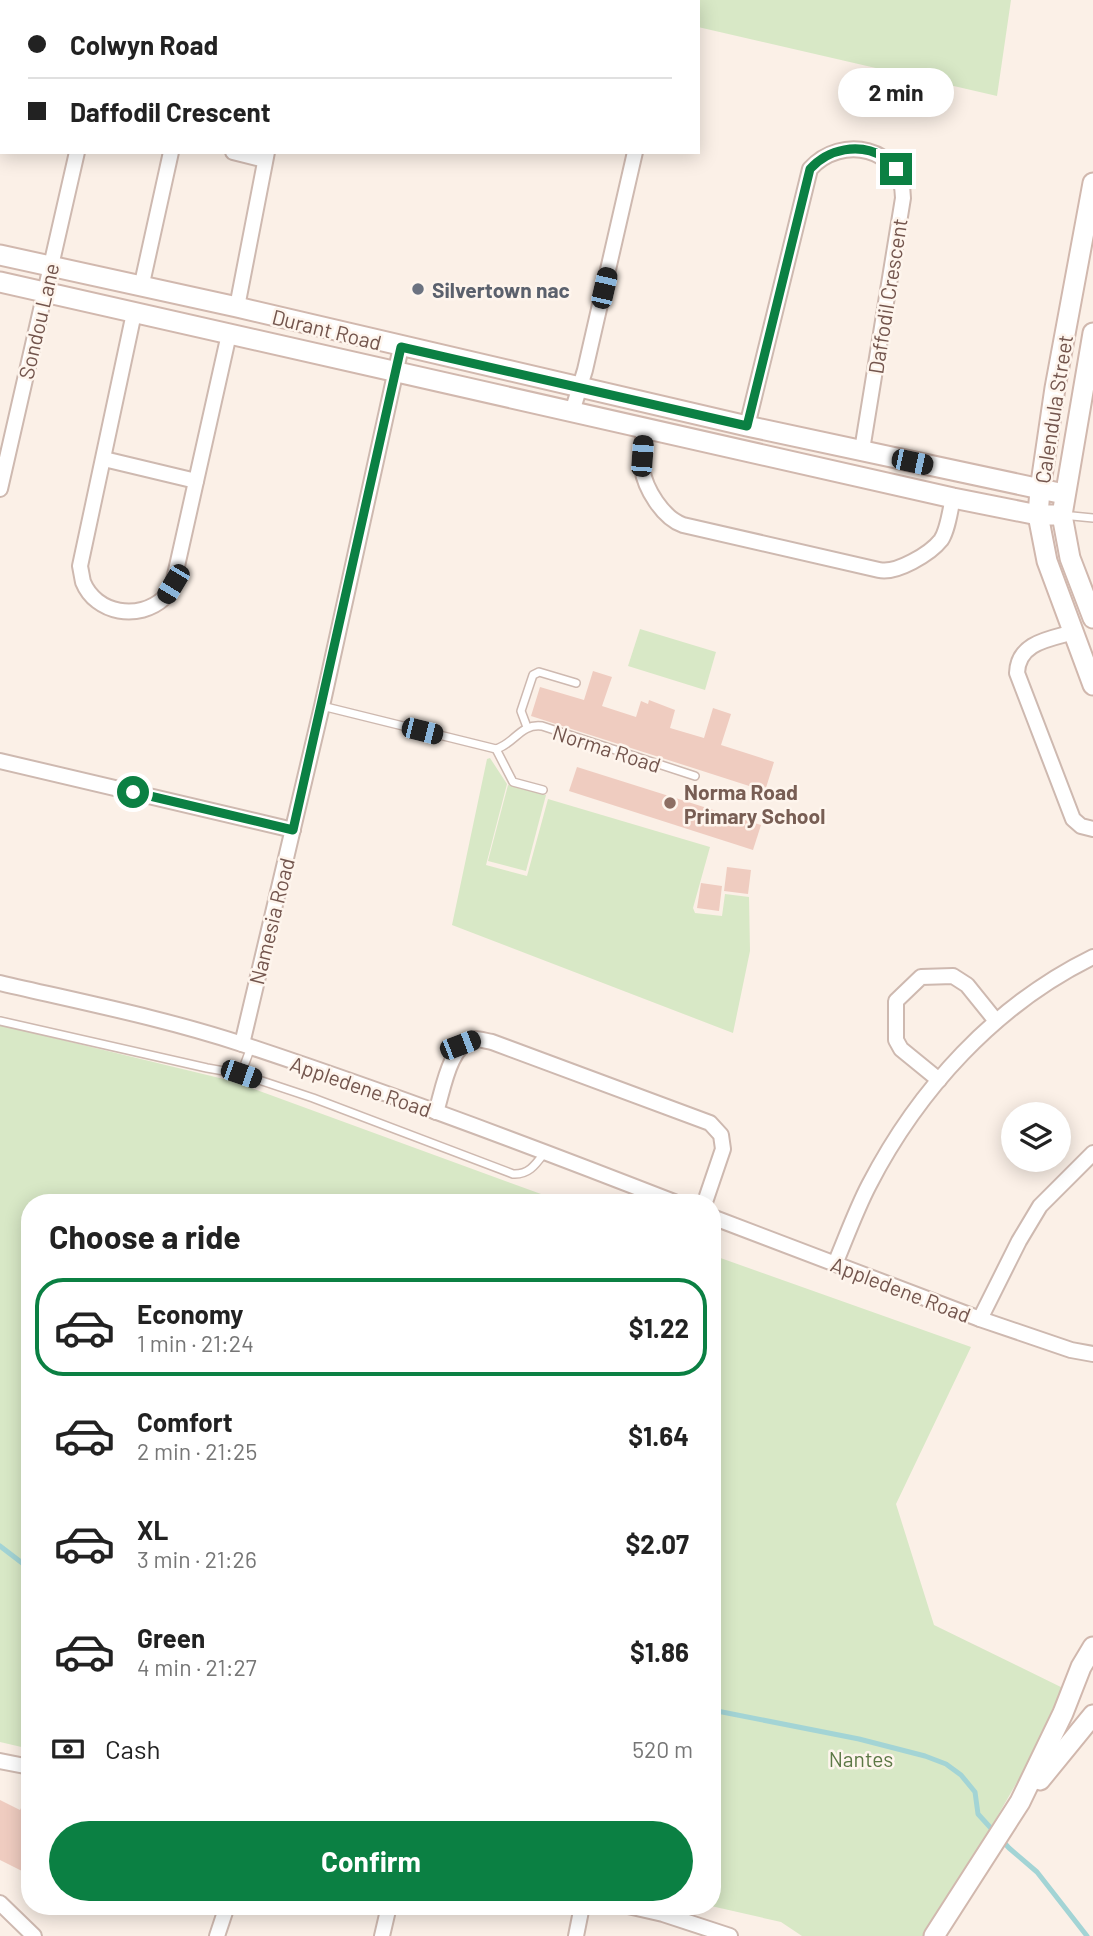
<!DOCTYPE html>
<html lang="en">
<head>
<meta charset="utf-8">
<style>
	body { margin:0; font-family:Barlow,sans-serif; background:#f2f2f2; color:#222; height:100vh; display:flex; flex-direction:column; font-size:26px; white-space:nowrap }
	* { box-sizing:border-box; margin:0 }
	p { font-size:23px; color:#767676 }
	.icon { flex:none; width:38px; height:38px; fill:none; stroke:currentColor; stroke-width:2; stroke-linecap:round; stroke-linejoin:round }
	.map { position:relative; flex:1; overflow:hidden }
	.details { position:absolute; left:21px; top:1194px; width:700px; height:721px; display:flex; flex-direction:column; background:#fff; border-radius:28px; box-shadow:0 4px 18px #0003 }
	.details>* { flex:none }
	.banner { position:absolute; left:0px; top:0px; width:700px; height:154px; box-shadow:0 4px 18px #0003; display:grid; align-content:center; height:154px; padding:0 28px; background:#fff }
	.buttons { position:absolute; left:1001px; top:1102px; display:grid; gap:14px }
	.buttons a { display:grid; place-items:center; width:70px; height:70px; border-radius:50%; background:#fff; box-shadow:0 4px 18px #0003; font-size:35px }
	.end { position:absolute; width:32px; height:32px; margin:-16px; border:9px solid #0b8043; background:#fff; box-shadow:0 0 0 4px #fff }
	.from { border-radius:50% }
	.bubble { position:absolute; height:49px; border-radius:24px; background:#fff; box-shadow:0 4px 18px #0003; font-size:23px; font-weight:700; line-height:49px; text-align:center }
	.car { position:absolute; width:21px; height:42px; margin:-21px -10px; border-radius:9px; box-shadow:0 0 5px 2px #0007; background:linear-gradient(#222 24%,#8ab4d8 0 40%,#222 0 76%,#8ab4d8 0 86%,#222 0) }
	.banner b { display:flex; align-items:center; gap:24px; height:66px; font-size:26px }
	.banner b+b { border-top:2px solid #e0e0e0 }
	.banner i { width:18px; height:18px; background:#222 }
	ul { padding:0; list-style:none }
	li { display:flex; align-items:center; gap:21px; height:98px; margin:0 14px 10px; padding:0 14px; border:4px solid transparent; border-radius:28px }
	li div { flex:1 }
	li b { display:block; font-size:26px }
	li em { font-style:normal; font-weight:700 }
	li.current { border-color:#0b8043 }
	li>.icon { width:63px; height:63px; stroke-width:1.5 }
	h2 { padding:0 28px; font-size:32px; line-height:84px }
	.pay { display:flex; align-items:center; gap:18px; height:77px; padding:0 28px; font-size:26px }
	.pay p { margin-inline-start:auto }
	.button { display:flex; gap:14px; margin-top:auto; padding:14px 28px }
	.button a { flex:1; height:80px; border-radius:42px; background:#0b8043; color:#fff; font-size:28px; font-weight:700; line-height:80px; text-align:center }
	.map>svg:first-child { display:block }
	.green { fill:#d8e8c6 }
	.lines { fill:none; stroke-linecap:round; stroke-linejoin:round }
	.stream { stroke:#a3d4d5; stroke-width:5 }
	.building { fill:#efccc0 }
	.lane-casing { stroke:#ceb9b0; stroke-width:10 }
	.street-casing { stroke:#ceb9b0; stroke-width:18 }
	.secondary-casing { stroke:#d1b8ae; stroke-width:23 }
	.lane { stroke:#fff; stroke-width:7 }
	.street { stroke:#fff; stroke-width:14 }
	.secondary { stroke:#fff; stroke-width:19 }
	.route { stroke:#0b8043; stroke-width:9 }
	.worship-dot { fill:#6b7280; stroke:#fef5ed; stroke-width:2.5 }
	.education-dot { fill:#8d6e63; stroke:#fef5ed; stroke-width:2.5 }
	.labels { text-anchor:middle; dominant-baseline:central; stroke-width:5; stroke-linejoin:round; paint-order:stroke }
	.worship-label { font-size:21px; font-weight:bold; fill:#5b616d; stroke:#fef5ed; text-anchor:start }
	.street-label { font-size:21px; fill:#73554d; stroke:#fef5ed }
	.education-label { font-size:21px; font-weight:bold; fill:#785e54; stroke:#fef5ed; text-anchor:start }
	.park-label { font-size:21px; fill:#5c7845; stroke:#fef5ed }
</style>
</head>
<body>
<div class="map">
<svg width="1093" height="1936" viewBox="0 0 1093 1936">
	<rect width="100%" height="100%" fill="#fbf0e7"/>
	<g class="green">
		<polygon points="670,0 1011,0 997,96 698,27 698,2 670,2"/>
		<polygon points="640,629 716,652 705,690 628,666"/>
		<polygon points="490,758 507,784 486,865 527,876 548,799 710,847 693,908 695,913 722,916 725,894 749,897 750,951 733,1033 452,925 487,759"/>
		<polygon points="508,785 546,795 526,871 488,861"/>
		<polygon points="0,1025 232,1081 563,1202 30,1202 30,1749 0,1742"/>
		<polygon points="712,1255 971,1347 896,1504 934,1625 1069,1691 929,1936 802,1936 781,1922 711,1906"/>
	</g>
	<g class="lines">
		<g class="stream">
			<polyline points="0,1546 30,1569"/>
			<polyline points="712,1710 859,1739 925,1756 946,1764 961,1775 975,1792 978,1814 1009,1848 1037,1872 1087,1936"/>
		</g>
	</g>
	<g class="building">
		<polygon points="593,671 612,677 602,706 636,717 641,701 648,704 649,700 675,710 670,728 704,738 713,708 731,714 721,745 774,762 765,791 531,716 540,687 584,700"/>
		<polygon points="577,767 761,825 753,850 569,791"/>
		<polygon points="727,867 751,870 748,894 724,891"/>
		<polygon points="701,883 722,886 719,911 697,908"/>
		<polygon points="30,1791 30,1875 0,1860 0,1800 20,1810"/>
	</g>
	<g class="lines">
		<defs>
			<g id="lane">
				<polyline points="464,0 471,2"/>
				<polyline points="1062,515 1093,518"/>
				<path d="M 322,706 L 496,749 C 514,744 521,723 542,726 L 695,776"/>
				<polyline points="527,727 521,711 533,675 539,672 576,683"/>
				<polyline points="496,749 513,782 543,790"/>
				<path d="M 0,1021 L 207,1068 L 241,1074 L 313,1098 L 513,1174 C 529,1175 536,1164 545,1152"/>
				<polyline points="241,1074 251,1047"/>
			</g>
			<g id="street">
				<polyline points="112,2 113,0"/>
				<polyline points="669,2 669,0"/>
				<polyline points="233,152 265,160"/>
				<polyline points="141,288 171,152"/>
				<polyline points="237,307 267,152"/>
				<path d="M 134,313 L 80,566 C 81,571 82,577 83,582 C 96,614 139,621 164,598 C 167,595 170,588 173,584 L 229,334"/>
				<polyline points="572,412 585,370 635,152"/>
				<path d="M 747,426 L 810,169 C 841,134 903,147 903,198 L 862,450"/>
				<path d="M 644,428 C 643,441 641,455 642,468 C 645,489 663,518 683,525 L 879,570 C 896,574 930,554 941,540 C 948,530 950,510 953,498"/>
				<polyline points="104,459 196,481"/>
				<polyline points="0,489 77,152"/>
				<path d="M 1074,632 C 1050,639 1018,642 1017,673 L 1073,819 L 1081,826 L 1093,829"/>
				<polyline points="0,761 293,830"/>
				<path d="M 0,983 C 81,1002 163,1018 242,1044 C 387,1092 531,1146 674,1202"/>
				<polyline points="242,1044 322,706 401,347"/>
				<polyline points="939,1080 901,1049 896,1040 896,1001 921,977 953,976 967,985 996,1021"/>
				<path d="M 436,1112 C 443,1091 449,1044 475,1039 C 480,1039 486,1041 492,1042 L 710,1123 L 721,1135 L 723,1149 L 705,1202"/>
				<polyline points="712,1217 980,1319 1071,1350 1093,1354"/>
				<path d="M 835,1264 C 846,1238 856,1210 869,1185 C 918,1090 995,1005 1093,957"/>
				<polyline points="980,1319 1019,1241 1040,1206 1093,1153"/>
				<polyline points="0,1761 30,1767"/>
				<polyline points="0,1903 34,1936"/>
				<polyline points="628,1906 663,1914 730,1936"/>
				<polyline points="217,1936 227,1906"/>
				<polyline points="382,1936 389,1906"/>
				<polyline points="576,1936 582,1906"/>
			</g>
			<g id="secondary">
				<polyline points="1093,183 1055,388 1040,490 1038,515 1047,561 1093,685"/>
				<polyline points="0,255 237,307 747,426 1064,494"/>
				<polyline points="0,282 953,498 1038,515 1062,515"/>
				<polyline points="1093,333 1062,515 1070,558 1093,618"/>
				<polyline points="1040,1780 1093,1715"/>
				<polyline points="934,1936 1020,1802 1063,1713 1081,1667 1093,1647"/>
			</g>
		</defs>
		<use href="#lane" class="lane-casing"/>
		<use href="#street" class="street-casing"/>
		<use href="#secondary" class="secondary-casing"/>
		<use href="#lane" class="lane"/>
		<use href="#street" class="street"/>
		<use href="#secondary" class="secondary"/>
	</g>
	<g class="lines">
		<path class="route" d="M 133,792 L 293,830 L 401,347 L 747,426 L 810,169 C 828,149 859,142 884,157 C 888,160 892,165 896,169"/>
	</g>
	<circle class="worship-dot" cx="418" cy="289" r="7"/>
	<circle class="education-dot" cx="670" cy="803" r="7"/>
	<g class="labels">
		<g class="worship-label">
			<text x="432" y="289">Silvertown nac</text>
		</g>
		<g class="street-label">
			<text transform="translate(887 296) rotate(-81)">Daffodil Crescent</text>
			<text transform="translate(38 321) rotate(-77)">Sondou Lane</text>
			<text transform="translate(327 329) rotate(14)">Durant Road</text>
			<text transform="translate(1053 409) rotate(-81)">Calendula Street</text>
			<text transform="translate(607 748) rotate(18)">Norma Road</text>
			<text transform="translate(271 921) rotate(-76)">Namesia Road</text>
			<text transform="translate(361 1086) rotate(19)">Appledene Road</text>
			<text transform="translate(901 1289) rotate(21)">Appledene Road</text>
		</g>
		<g class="education-label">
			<text x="684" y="791">Norma Road<tspan x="684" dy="24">Primary School</tspan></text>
		</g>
		<g class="park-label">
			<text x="861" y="1758">Nantes</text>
		</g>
	</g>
</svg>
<div class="buttons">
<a><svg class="icon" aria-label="layers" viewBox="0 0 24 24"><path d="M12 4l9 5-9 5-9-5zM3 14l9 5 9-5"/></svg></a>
</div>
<i class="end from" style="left:133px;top:792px"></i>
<i class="end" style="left:896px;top:169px"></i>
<div class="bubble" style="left:838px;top:68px;width:116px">2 min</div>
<i class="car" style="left:604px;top:288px;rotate:13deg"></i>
<i class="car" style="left:642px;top:456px;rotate:4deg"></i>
<i class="car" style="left:912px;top:462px;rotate:102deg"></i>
<i class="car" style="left:173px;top:584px;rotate:211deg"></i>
<i class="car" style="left:422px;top:731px;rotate:104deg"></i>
<i class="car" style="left:460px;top:1045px;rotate:69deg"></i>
<i class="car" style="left:241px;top:1074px;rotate:109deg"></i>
<div class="banner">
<b><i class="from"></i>Colwyn Road</b>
<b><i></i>Daffodil Crescent</b>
</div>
<section class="details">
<h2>Choose a ride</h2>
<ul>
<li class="current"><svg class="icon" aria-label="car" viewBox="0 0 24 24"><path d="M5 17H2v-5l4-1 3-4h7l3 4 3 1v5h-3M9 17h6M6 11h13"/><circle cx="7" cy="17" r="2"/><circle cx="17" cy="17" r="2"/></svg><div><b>Economy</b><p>1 min · 21:24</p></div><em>$1.22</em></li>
<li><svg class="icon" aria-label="car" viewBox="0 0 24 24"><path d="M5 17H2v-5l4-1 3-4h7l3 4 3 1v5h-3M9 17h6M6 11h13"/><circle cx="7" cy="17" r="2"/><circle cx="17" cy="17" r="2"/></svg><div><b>Comfort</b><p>2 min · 21:25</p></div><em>$1.64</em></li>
<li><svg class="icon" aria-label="car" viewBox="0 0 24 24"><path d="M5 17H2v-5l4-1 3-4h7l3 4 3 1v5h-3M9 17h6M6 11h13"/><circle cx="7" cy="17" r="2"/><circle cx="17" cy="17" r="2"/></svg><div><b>XL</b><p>3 min · 21:26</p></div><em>$2.07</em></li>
<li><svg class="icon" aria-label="car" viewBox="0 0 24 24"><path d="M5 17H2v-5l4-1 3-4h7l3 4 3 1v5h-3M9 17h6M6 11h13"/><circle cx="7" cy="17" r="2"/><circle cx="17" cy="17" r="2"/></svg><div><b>Green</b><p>4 min · 21:27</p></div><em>$1.86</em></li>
</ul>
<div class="pay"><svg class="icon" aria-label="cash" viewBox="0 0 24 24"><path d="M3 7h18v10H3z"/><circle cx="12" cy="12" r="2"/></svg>Cash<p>520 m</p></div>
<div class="button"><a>Confirm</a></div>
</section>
</div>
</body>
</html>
